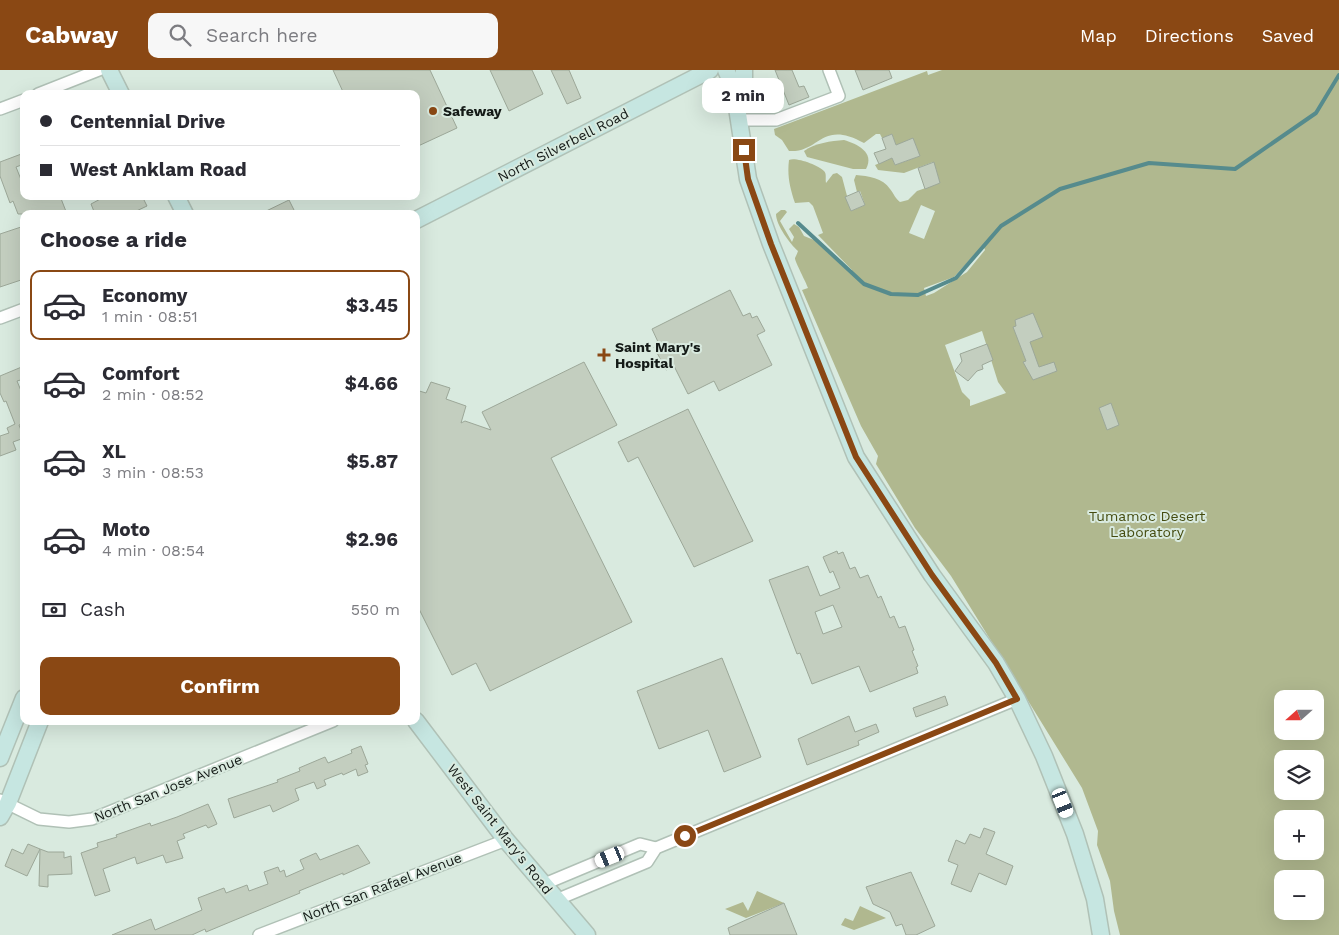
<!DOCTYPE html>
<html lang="en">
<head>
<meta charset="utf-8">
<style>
	body { margin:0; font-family:"Work Sans",sans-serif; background:#f7f7f7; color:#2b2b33; height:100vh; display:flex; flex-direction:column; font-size:19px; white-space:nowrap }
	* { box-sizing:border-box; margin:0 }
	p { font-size:16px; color:#7c7c81 }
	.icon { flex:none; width:28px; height:28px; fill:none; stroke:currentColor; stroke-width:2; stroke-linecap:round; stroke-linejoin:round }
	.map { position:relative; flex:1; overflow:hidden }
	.drawer { position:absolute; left:20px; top:140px; width:400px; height:515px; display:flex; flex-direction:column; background:#fff; border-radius:10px; box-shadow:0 5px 20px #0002 }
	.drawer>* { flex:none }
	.hud { position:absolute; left:20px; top:20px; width:400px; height:110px; border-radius:10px; box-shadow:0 5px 20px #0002; display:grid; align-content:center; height:110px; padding:0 20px; background:#fff }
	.needle { width:32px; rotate:249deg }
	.controls { position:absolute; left:1274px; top:620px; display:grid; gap:10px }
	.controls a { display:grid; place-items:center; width:50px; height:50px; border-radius:10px; background:#fff; box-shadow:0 5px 20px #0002; font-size:25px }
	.end { position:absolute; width:22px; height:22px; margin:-11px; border:6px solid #8a4814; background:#fff; box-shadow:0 0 0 2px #fff }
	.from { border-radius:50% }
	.bubble { position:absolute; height:35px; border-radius:10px; background:#fff; box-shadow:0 5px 20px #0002; font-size:16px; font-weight:700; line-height:35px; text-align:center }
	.car { position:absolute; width:15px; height:30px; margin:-15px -8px; border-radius:6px; box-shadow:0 0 4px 1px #0007; background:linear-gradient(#fff 24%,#345 0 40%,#fff 0 76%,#345 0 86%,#fff 0) }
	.hud b { display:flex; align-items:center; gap:18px; height:48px; font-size:19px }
	.hud b+b { border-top:1px solid #e1e1e2 }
	.hud i { width:12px; height:12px; background:#2b2b33 }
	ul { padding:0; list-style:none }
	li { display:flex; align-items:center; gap:15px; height:70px; margin:0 10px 8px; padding:0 10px; border:2px solid transparent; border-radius:10px }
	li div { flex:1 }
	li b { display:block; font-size:19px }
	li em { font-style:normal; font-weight:700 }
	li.selected { border-color:#8a4814 }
	li>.icon { width:45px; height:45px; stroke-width:1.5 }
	h2 { padding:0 20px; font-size:22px; line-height:60px }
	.pay { display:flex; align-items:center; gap:12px; height:55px; padding:0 20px; font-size:19px }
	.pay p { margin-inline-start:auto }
	.cta { display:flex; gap:10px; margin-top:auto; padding:10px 20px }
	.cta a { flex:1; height:58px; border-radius:10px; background:#8a4814; color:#fff; font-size:20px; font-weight:700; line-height:58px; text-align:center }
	header { display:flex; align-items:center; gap:30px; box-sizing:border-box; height:70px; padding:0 25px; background:#8a4814; color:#fff }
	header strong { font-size:24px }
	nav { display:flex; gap:28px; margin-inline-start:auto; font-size:18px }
	.search { width:350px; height:45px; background:#f7f7f7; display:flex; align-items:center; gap:12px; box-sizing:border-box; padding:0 18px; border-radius:10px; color:#7c7c81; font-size:19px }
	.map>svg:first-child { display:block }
	.green { fill:#b0b88f; fill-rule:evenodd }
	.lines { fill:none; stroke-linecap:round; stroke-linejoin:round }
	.stream { stroke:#568b8d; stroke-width:4 }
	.building { fill:#c3cebf; stroke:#9ca798; fill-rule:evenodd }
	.street-casing { stroke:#b0c1b6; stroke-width:14 }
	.secondary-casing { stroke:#b0c1b6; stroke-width:19 }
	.street { stroke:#fff; stroke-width:11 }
	.secondary { stroke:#c6e6e1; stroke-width:16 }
	.route { stroke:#8a4814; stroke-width:6 }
	.poi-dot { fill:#8a4814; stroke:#d9eadf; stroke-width:2 }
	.labels { text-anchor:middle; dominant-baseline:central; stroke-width:4; stroke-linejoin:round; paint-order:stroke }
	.poi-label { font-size:14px; font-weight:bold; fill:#141a17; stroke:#d9eadf; text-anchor:start }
	.street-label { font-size:14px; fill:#141a17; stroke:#d9eadf }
	.park-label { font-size:14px; fill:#454c10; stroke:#d9eadf }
</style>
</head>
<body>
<header>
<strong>Cabway</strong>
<div class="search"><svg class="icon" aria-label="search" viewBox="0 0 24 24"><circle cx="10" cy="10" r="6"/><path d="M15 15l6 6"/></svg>Search here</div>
<nav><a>Map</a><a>Directions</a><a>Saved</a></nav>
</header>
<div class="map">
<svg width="1339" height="865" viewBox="0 0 1339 865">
	<rect width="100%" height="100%" fill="#d9eadf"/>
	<g class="green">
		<path d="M 942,0 L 1339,0 L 1339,865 L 1120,865 L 1114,841 L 1110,811 L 1097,775 L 1098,761 L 1082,718 L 951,506 L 915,458 L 876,394 L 878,386 L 861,356 L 802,220 L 808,218 C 806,212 794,190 795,188 C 796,186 797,184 798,181 C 790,174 776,155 776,144 L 781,140 L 785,140 L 787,142 L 780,151 L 792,172 L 794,167 L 789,159 L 794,154 L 799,157 L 804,166 L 814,170 L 849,202 L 852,200 L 818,165 L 823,163 L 813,136 L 809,132 L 795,133 C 790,118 787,106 789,90 C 796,87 818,95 824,101 C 827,104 825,109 826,113 L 833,104 L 837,103 L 842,107 L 851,141 L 865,135 L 860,121 L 857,122 L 854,110 L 856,105 C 868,106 883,108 890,119 C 894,124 895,128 900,132 L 908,130 L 917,121 L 940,113 L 933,92 L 904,103 L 878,100 L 875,95 L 892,88 L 895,95 L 920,86 L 913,69 L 896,75 L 892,64 L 882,68 L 880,64 L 876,64 L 864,73 C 821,49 820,83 789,81 L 782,70 L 775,65 L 774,59 L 927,1 L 928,5 ZM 921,135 L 935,141 L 924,169 L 909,163 ZM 983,175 L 985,180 L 967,202 L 934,223 L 926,226 L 924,218 L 954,207 ZM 982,261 L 998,312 L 1006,323 L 970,336 L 970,330 L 962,322 L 945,275 ZM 1282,629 L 1315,629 L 1315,661 L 1282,661 ZM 1282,689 L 1315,689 L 1315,721 L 1282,721 ZM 1282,749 L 1315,749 L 1315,781 L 1282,781 ZM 1282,809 L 1315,809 L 1315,841 L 1282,841 Z"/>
		<path d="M 844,70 C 857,74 875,82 866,99 L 853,99 L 807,87 L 804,81 C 815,73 831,71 844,70 Z"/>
		<polygon points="757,821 784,833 746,848 725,839 743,832 748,841"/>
		<polygon points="860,836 886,848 854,860 841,855 845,848 853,851"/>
	</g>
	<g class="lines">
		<polyline class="stream" points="798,153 864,214 891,224 918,225 956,208 1001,156 1060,119 1149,93 1235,99 1316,43 1339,5"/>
	</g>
	<g class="building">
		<polygon points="333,0 430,0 457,58 416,77 416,24 344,24"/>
		<polygon points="490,0 532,0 543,24 509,41"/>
		<polygon points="551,0 569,0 581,28 567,34"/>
		<polygon points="775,0 792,0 799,17 804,16 809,27 789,35"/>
		<polygon points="855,0 889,0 892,8 863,20"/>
		<polygon points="892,64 896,75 913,68 920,86 895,95 892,88 879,94 874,83 886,79 882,68"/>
		<polygon points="24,83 24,94 16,97 24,117 24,126 60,126 67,144 18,144 13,131 10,133 0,106 0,92"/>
		<polygon points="934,92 940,113 925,119 918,98"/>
		<polygon points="859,121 865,135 851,141 845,127"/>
		<polygon points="106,126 142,126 147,136 130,144 95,144 91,134"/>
		<polygon points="289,130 296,144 260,144"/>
		<polygon points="24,156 24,209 0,217 0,164"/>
		<polygon points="730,220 743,246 750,243 752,248 757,246 765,261 757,265 772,295 719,321 714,311 688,324 674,296 666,300 654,277 659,274 652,259"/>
		<polygon points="1033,243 1043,267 1030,272 1039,297 1054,292 1057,301 1033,310 1023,292 1026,291 1013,257 1016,256 1015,250"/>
		<polygon points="987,274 993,290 982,295 983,299 977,301 968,311 955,301 962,291 960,284"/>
		<polygon points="584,292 617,355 551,388 632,552 490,621 476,593 452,605 416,533 416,320 426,323 431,312 450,318 446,329 466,336 461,353 465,351 491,360 482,342"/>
		<polygon points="24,296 24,309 17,311 24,328 24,353 19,355 24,368 13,372 16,380 0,386 0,366 9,363 7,358 15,354 6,331 4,332 0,323 0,306"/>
		<polygon points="1111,333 1119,355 1107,360 1099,338"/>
		<polygon points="688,339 753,471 694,497 638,387 628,392 618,372"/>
		<path d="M 837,481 L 838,484 L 843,482 L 850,499 L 855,497 L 860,508 L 868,505 L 878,528 L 881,526 L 890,548 L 894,546 L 899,558 L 905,556 L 914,580 L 912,581 L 918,596 L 916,597 L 918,603 L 870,622 L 859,596 L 812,614 L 800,583 L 797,584 L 769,510 L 808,496 L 820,526 L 840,518 L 833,501 L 830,503 L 823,487 ZM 833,535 L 842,557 L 823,564 L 815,542 Z"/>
		<polygon points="722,588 761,687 724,702 708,660 659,679 637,621"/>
		<polygon points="945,626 948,635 916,647 913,638"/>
		<polygon points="849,646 855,662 876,654 879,662 858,671 859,675 807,695 798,669"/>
		<polygon points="361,676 368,694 365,695 368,702 358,706 356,699 343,705 342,703 324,710 326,715 317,719 314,712 295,719 299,730 273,742 270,735 234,748 228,729 278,712 277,710 300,701 299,698 325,687 328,693 352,683 351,680"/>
		<polygon points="208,734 217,754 208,758 206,755 183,764 185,768 177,771 183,788 166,793 163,785 137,794 135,787 103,799 110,821 95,826 81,783 98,777 97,773 117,767 116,765 150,753 151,756 177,747"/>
		<polygon points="984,758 995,762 986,784 1013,796 1006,815 979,803 971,822 951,814 958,795 948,791 956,770 965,774 970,764 980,768"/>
		<polygon points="28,774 40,779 27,806 5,796 12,779 23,784"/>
		<polygon points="358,775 370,793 343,805 343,803 299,821 300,823 206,862 205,859 192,865 112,865 151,849 155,860 202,840 198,828 224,818 226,823 247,815 249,821 268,814 264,802 278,797 280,802 284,800 286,807 304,799 300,790 316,783 320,790"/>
		<polygon points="40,779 48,782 64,782 64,788 71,786 72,804 48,805 48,817 39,816"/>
		<polygon points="911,802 935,856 916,865 906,865 902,854 896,856 890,842 873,834 866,817"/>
		<polygon points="784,833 797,865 730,865 728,858"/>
	</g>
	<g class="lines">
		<defs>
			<g id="street">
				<polyline points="38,24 99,0"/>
				<polyline points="0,39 24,30"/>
				<polyline points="739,50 776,50 839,26 829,0"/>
				<polyline points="0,248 24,239"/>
				<polyline points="0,730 39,749 69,752 92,749 333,651"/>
				<polyline points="542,815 640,774 656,778"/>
				<polyline points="556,830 647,792 656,778 1017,629"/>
				<polyline points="259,865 506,770"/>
			</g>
			<g id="secondary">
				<polyline points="109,0 121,24"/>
				<polyline points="726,0 734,18 748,109 771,174 856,387 932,505 996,593 1017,629 1044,686 1075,764 1095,829 1101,865"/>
				<polyline points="744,0 744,35"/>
				<polyline points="176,126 185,144"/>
				<polyline points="416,150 710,0"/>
				<polyline points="416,651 506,770 587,865"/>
				<polyline points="0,688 24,628"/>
				<polyline points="0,747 8,733 40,651"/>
			</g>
		</defs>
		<use href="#street" class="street-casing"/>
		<use href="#secondary" class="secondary-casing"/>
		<use href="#street" class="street"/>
		<use href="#secondary" class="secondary"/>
	</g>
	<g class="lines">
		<polyline class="route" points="685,766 1017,629 996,593 932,505 856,387 771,174 748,109 744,80"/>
	</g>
	<g class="poi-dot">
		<circle cx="433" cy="41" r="5"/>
		<path d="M601.5 277.5h5v5h5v5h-5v5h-5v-5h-5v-5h5z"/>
	</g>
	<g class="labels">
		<g class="poi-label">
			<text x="443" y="41">Safeway</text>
			<text x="615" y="277">Saint Mary's<tspan x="615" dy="16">Hospital</tspan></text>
		</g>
		<g class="street-label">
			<text transform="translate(563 75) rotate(-27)">North Silverbell Road</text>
			<text transform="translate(168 718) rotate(-22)">North San Jose Avenue</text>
			<text transform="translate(500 759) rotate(52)">West Saint Mary's Road</text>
			<text transform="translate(382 817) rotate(-21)">North San Rafael Avenue</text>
		</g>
		<g class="park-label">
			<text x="1147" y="446">Tumamoc Desert<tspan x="1147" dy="16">Laboratory</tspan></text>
		</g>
	</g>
</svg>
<div class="controls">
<a><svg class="needle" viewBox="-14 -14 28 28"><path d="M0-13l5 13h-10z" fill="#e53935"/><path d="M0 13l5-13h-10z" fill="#7c7c81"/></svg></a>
<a><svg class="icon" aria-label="layers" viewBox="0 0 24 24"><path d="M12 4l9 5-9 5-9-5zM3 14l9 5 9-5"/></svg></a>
<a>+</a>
<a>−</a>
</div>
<i class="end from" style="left:685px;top:766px"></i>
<i class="end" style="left:744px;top:80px"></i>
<div class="bubble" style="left:702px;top:8px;width:82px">2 min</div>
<i class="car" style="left:1063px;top:733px;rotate:158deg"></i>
<i class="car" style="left:610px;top:787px;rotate:248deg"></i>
<div class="hud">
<b><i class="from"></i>Centennial Drive</b>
<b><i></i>West Anklam Road</b>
</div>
<section class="drawer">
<h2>Choose a ride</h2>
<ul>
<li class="selected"><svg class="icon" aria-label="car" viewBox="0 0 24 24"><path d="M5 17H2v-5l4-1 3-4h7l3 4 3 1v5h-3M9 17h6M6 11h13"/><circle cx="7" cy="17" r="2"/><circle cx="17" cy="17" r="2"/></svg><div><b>Economy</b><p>1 min · 08:51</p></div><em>$3.45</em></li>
<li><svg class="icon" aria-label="car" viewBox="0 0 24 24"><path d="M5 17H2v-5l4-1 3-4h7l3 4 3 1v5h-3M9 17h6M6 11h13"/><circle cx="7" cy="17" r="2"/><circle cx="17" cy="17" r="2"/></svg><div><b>Comfort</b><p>2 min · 08:52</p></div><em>$4.66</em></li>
<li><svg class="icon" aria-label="car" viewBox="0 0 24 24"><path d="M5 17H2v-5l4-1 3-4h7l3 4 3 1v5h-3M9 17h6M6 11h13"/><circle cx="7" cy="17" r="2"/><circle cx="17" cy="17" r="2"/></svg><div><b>XL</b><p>3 min · 08:53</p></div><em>$5.87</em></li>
<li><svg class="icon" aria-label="car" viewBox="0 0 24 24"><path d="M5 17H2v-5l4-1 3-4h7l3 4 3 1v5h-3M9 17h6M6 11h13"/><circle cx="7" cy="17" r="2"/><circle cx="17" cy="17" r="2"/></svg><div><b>Moto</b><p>4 min · 08:54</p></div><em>$2.96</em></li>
</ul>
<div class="pay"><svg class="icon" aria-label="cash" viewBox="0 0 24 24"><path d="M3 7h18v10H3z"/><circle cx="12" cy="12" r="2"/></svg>Cash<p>550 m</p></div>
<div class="cta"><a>Confirm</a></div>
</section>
</div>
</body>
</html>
